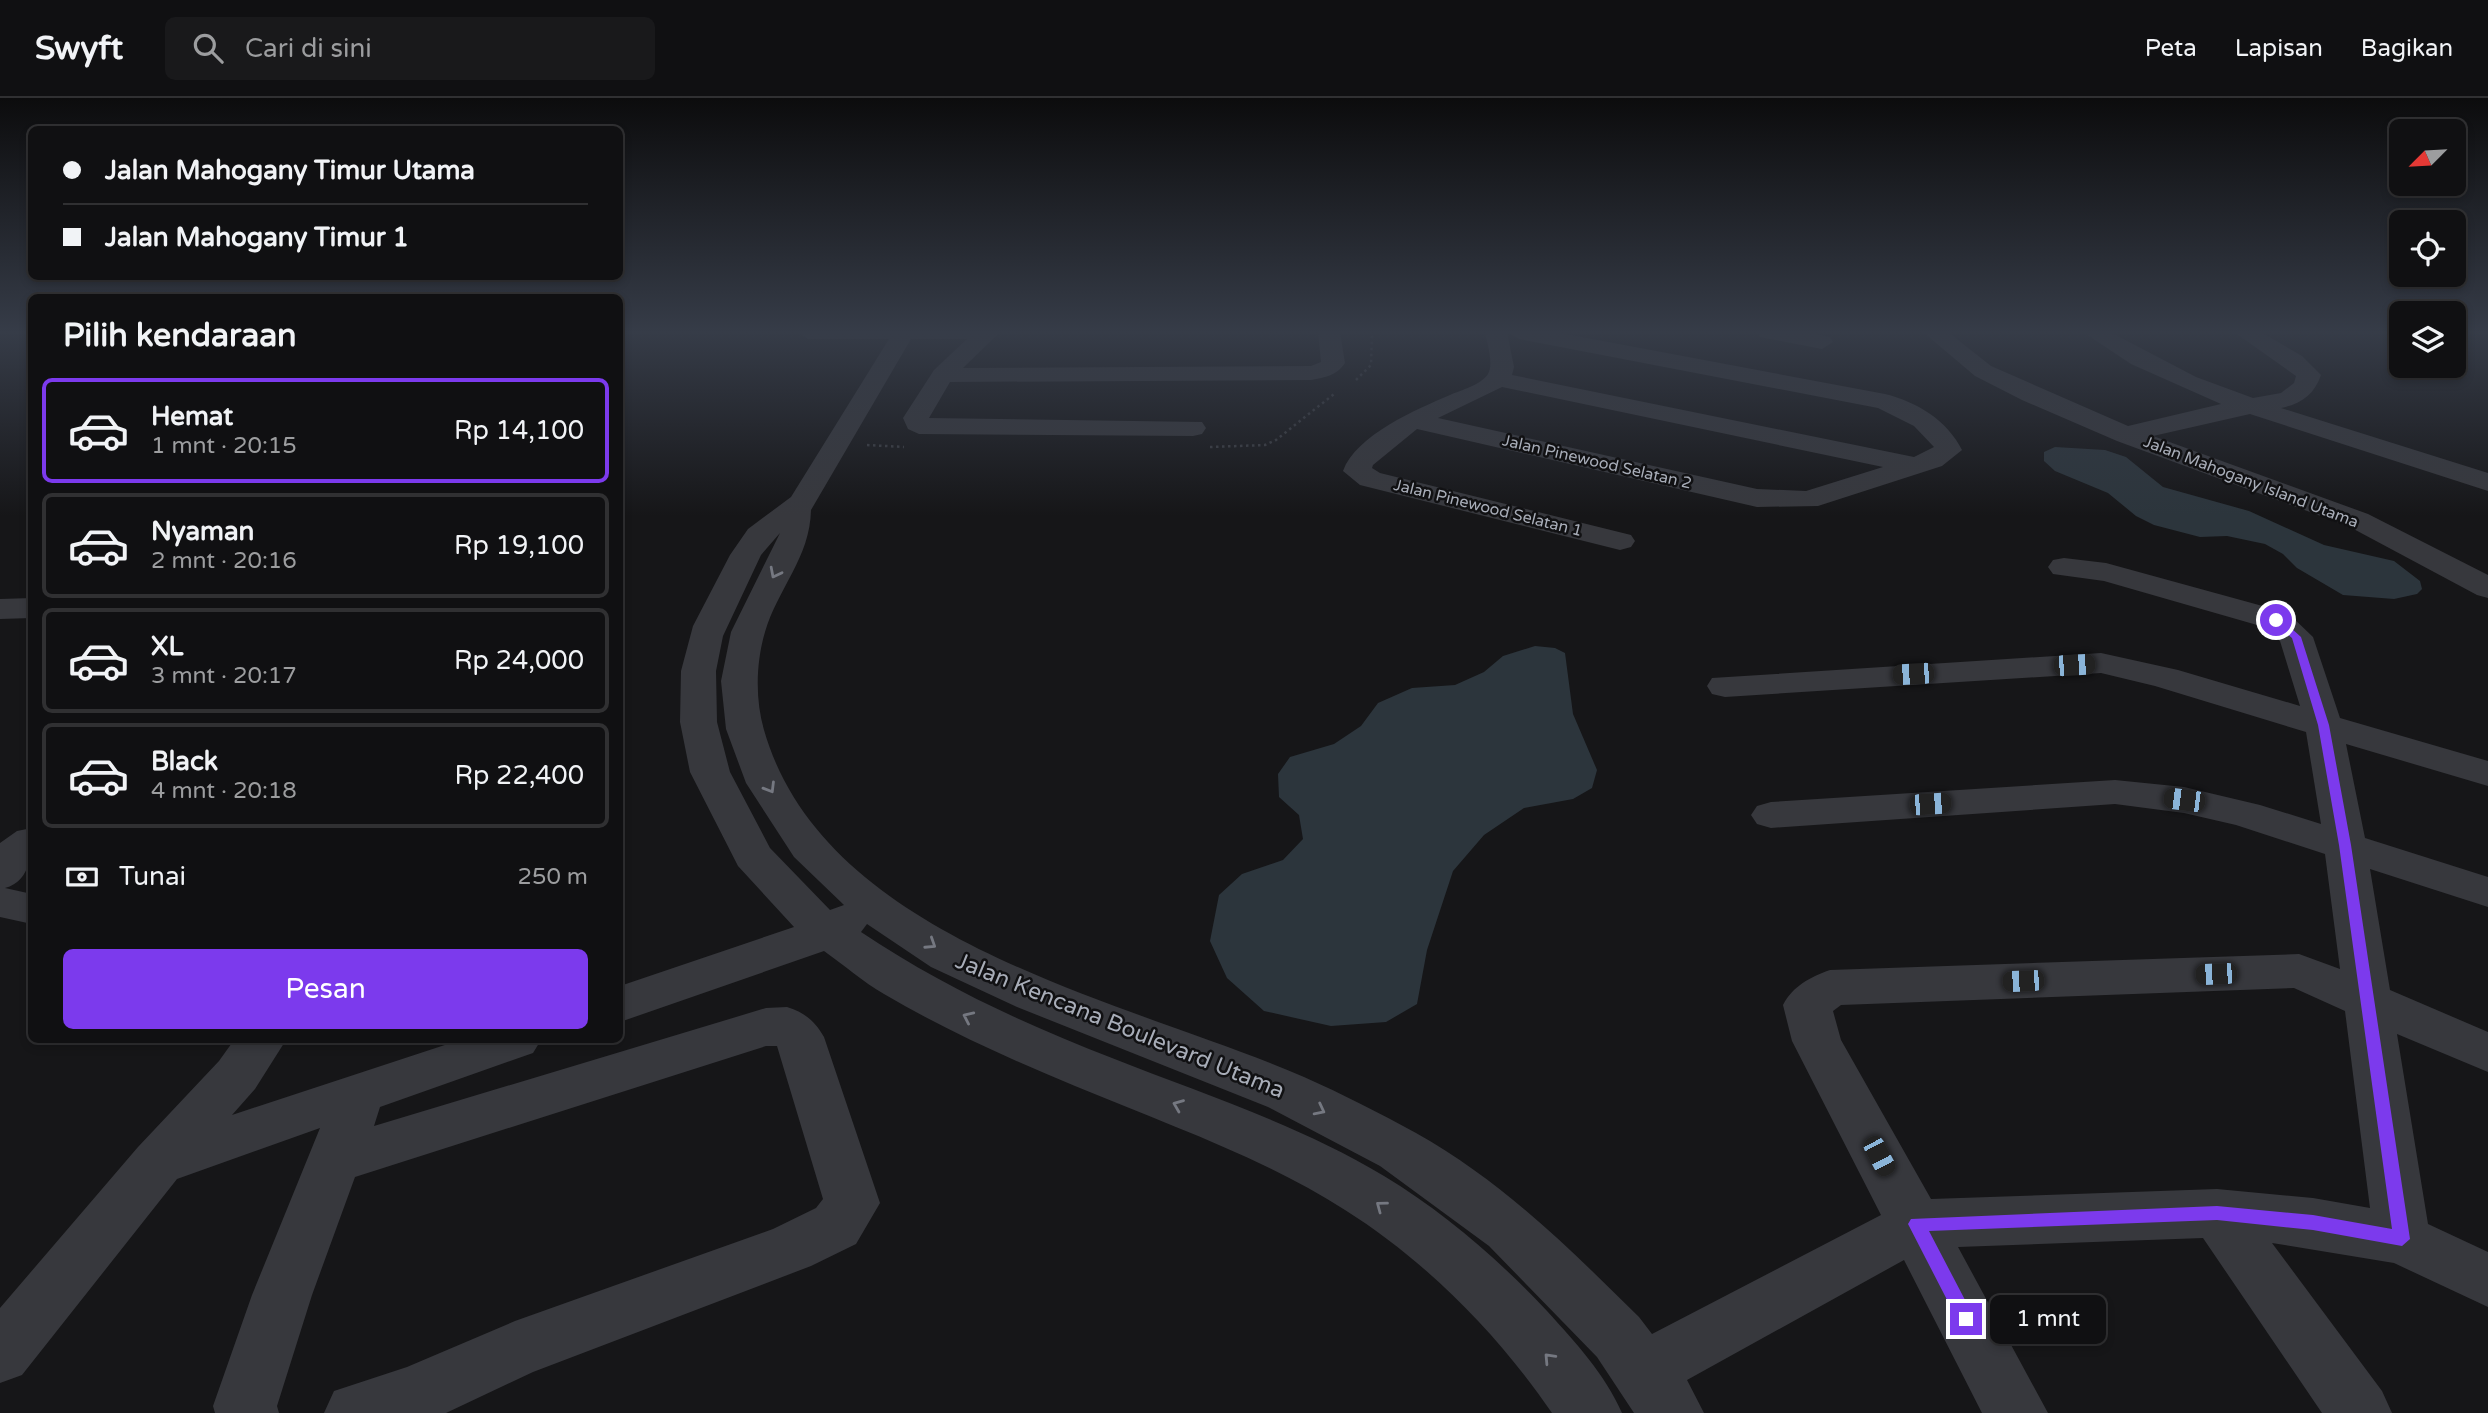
<!DOCTYPE html>
<html lang="id">
<head>
<meta charset="utf-8">
<style>
	body { margin:0; font-family:"Varela Round",sans-serif; background:#19191b; color:#f1f3f6; height:100vh; display:flex; flex-direction:column; font-size:26px; white-space:nowrap }
	* { box-sizing:border-box; margin:0 }
	p { font-size:23px; color:#9c9d9f }
	.icon { flex:none; width:38px; height:38px; fill:none; stroke:currentColor; stroke-width:2; stroke-linecap:round; stroke-linejoin:round }
	.map { position:relative; flex:1; overflow:hidden }
	.details { position:absolute; left:28px; top:196px; width:595px; height:749px; display:flex; flex-direction:column; background:#101012; border-radius:10px; box-shadow:0 4px 10px #0003,0 0 0 2px #303032 }
	.details>* { flex:none }
	.banner { position:absolute; left:28px; top:28px; width:595px; height:154px; border-radius:10px; box-shadow:0 4px 10px #0003,0 0 0 2px #303032; display:grid; align-content:center; height:154px; padding:0 35px; background:#101012 }
	.needle { width:46px; rotate:246deg }
	.controls { position:absolute; left:2389px; top:21px; display:grid; gap:14px }
	.controls a { display:grid; place-items:center; width:77px; height:77px; border-radius:10px; background:#101012; box-shadow:0 4px 10px #0003,0 0 0 2px #303032; font-size:35px }
	.end { position:absolute; width:32px; height:32px; margin:-16px; border:9px solid #7c3aed; background:#fff; box-shadow:0 0 0 4px #fff }
	.from { border-radius:50% }
	.bubble { position:absolute; height:49px; border-radius:10px; background:#101012; box-shadow:0 4px 10px #0003,0 0 0 2px #303032; font-size:23px; font-weight:600; line-height:49px; text-align:center }
	.car { position:absolute; width:21px; height:42px; margin:-21px -10px; border-radius:9px; box-shadow:0 0 5px 2px #0007; background:linear-gradient(#222 24%,#8ab4d8 0 40%,#222 0 76%,#8ab4d8 0 86%,#222 0) }
	.banner b { display:flex; align-items:center; gap:24px; height:66px; font-size:26px }
	.banner b+b { border-top:2px solid #303032 }
	.banner i { width:18px; height:18px; background:#f1f3f6 }
	ul { padding:0; list-style:none }
	li { display:flex; align-items:center; gap:21px; height:105px; margin:0 14px 10px; padding:0 21px; border:4px solid #303032; border-radius:10px }
	li div { flex:1 }
	li b { display:block; font-size:26px }
	li em { font-style:normal; font-weight:600 }
	li.selected { border-color:#7c3aed }
	li>.icon { width:63px; height:63px; stroke-width:1.5 }
	h2 { padding:0 35px; font-size:32px; line-height:84px }
	.pay { display:flex; align-items:center; gap:18px; height:77px; padding:0 35px; font-size:26px }
	.pay p { margin-inline-start:auto }
	.action { display:flex; gap:14px; margin-top:auto; padding:14px 35px }
	.action a { flex:1; height:80px; border-radius:10px; background:#7c3aed; color:#fff; font-size:28px; font-weight:600; line-height:80px; text-align:center }
	header { display:flex; align-items:center; gap:42px; box-sizing:border-box; height:98px; padding:0 35px; background:#101012; border-bottom:2px solid #303032 }
	header strong { font-size:33px }
	nav { display:flex; gap:38px; margin-inline-start:auto; font-size:24px }
	.search { width:490px; height:63px; background:#19191b; display:flex; align-items:center; gap:18px; box-sizing:border-box; padding:0 24px; border-radius:10px; color:#9c9d9f; font-size:26px }
	.map>svg:first-child { display:block }
	.water { fill:#2c353c }
	.lines { fill:none; stroke-linecap:round; stroke-linejoin:round }
	.path { stroke:#3d3f44; stroke-width:2.5; stroke-dasharray:2.5 3.5; stroke-linecap:butt }
	.minor { fill:#37383d; fill-rule:evenodd }
	.oneway { stroke:#757881 }
	.route { fill:#7c3aed }
	.labels { text-anchor:middle; dominant-baseline:central; stroke-width:5; stroke-linejoin:round; paint-order:stroke }
	.far-street-label { font-size:16px; fill:#a8adb8; stroke:#111113 }
	.near-street-label { font-size:23px; fill:#a8adb8; stroke:#111113 }
</style>
</head>
<body>
<header>
<strong>Swyft</strong>
<div class="search"><svg class="icon" aria-label="search" viewBox="0 0 24 24"><circle cx="10" cy="10" r="6"/><path d="M15 15l6 6"/></svg>Cari di sini</div>
<nav><a>Peta</a><a>Lapisan</a><a>Bagikan</a></nav>
</header>
<div class="map">
<svg width="2488" height="1315" viewBox="0 0 2488 1315">
	<rect width="100%" height="100%" fill="#161618"/>
	<g class="water">
		<polygon points="2055,349 2105,352 2126,359 2163,389 2249,413 2324,447 2394,463 2420,483 2422,491 2417,496 2394,501 2343,497 2297,470 2283,456 2265,446 2227,438 2200,439 2154,427 2136,418 2108,395 2055,373 2044,363 2044,354"/>
		<polygon points="1535,548 1555,550 1565,555 1573,616 1597,672 1592,690 1573,701 1524,710 1484,737 1453,773 1427,852 1417,906 1386,924 1331,928 1264,913 1227,880 1210,843 1219,797 1242,776 1283,762 1303,741 1299,717 1279,699 1278,676 1290,659 1334,646 1361,628 1378,605 1412,590 1455,587 1484,574 1503,558"/>
	</g>
	<g class="lines">
		<g class="path">
			<polyline points="1356,282 1371,267 1372,236"/>
			<polyline points="867,347 904,349"/>
			<polyline points="1210,349 1265,347 1276,342 1334,296"/>
		</g>
		<g class="minor">
			<path d="M 797,234 L 1000,234 L 963,270 L 1311,268 L 1321,264 L 1318,234 L 1340,234 L 1345,265 C 1336,278 1326,279 1311,282 L 950,284 L 929,320 L 1202,324 L 1206,330 L 1202,336 L 1193,338 L 919,336 L 908,331 L 903,320 L 934,272 L 967,241 L 911,241 L 811,412 C 810,460 778,490 765,534 C 756,564 755,601 764,632 C 825,845 1127,902 1304,979 C 1342,996 1380,1015 1416,1035 C 1502,1083 1570,1151 1639,1219 L 1652,1236 L 1881,1117 L 1792,943 L 1783,907 C 1793,888 1810,879 1830,872 L 2299,856 L 2340,871 L 2325,756 L 2236,727 L 2184,715 L 2115,706 L 1771,730 L 1757,726 L 1751,717 L 1757,708 L 1771,704 L 2115,682 L 2184,689 L 2260,707 L 2321,726 L 2306,634 L 2155,588 L 2101,575 L 1725,599 L 1712,596 L 1707,588 L 1712,580 L 2101,555 L 2178,572 L 2300,608 L 2280,543 L 2264,529 L 2104,483 L 2053,476 L 2048,469 L 2053,462 L 2064,460 L 2106,465 L 2288,515 L 2313,539 L 2340,620 L 2488,663 L 2488,688 L 2346,646 L 2365,740 L 2488,779 L 2488,809 L 2370,771 L 2390,892 L 2488,934 L 2488,974 L 2397,936 L 2428,1126 L 2488,1154 L 2488,1209 L 2394,1165 L 2272,1145 L 2382,1293 L 2392,1315 L 2322,1315 L 2203,1140 L 1958,1149 L 2048,1315 L 1982,1315 L 1904,1162 L 1687,1282 L 1704,1315 L 1634,1315 L 1597,1259 L 1489,1148 L 1380,1068 L 1268,1009 L 1017,909 L 931,869 L 867,826 L 861,834 C 940,887 1024,926 1112,960 C 1203,996 1299,1027 1384,1078 C 1444,1114 1499,1162 1547,1213 C 1575,1244 1605,1276 1622,1315 L 1552,1315 C 1498,1236 1426,1163 1345,1112 C 1262,1059 1166,1026 1075,988 C 1010,961 945,932 884,896 C 863,884 844,867 824,853 L 620,924 L 620,888 L 794,829 L 738,768 L 690,674 L 680,624 L 681,573 L 693,528 L 730,457 L 748,431 L 791,399 L 889,241 L 808,241 ZM 780,435 L 731,534 L 721,583 L 726,631 L 746,685 L 794,759 L 844,807 L 830,812 L 770,750 L 730,674 L 717,624 L 716,573 L 723,538 L 761,457 ZM 2294,890 L 2345,913 L 2370,1110 L 2313,1100 L 2217,1091 L 1931,1101 L 1841,942 L 1833,913 L 1841,907 Z"/>
			<path d="M 1485,234 L 1507,234 L 1514,269 L 1512,277 L 1914,359 L 1934,349 L 1914,328 L 1878,310 L 1519,241 L 1508,234 L 1555,234 L 1885,296 C 1917,304 1947,322 1962,352 L 1942,368 L 1818,408 L 1757,409 L 1417,331 L 1373,367 L 1372,370 L 1380,375 L 1631,437 L 1635,443 L 1631,449 L 1620,452 L 1360,387 L 1343,373 C 1356,337 1417,311 1450,297 C 1461,292 1481,287 1488,276 C 1494,266 1487,245 1485,234 ZM 1502,289 L 1883,369 L 1806,393 L 1757,391 L 1438,320 Z"/>
			<polygon points="1757,234 1805,234 1830,239 1833,244 1822,251 1760,239"/>
			<path d="M 1923,234 L 1948,234 L 1991,268 L 2128,328 L 2221,306 L 2131,266 L 2083,234 L 2110,234 L 2196,279 L 2253,300 L 2281,295 L 2294,285 L 2296,278 L 2234,234 L 2261,234 L 2302,258 L 2321,277 C 2314,297 2301,306 2281,310 L 2488,375 L 2488,393 L 2250,316 L 2153,338 L 2368,416 L 2488,477 L 2488,500 L 2477,497 L 2348,428 L 2117,343 L 2022,302 L 1975,278 Z"/>
			<polygon points="32,500 32,520 0,521 0,501"/>
			<path d="M 32,730 C 32,752 32,783 5,790 L 32,796 L 32,826 L 0,819 L 0,745 L 17,733 Z"/>
			<path d="M 787,909 C 805,915 814,922 824,939 L 880,1105 L 856,1146 L 811,1168 L 533,1274 L 446,1315 L 324,1315 L 334,1293 L 407,1269 L 515,1223 L 773,1131 L 816,1110 L 823,1101 L 777,948 L 766,948 L 355,1079 L 312,1197 L 277,1308 L 279,1315 L 215,1315 L 213,1308 L 252,1197 L 320,1030 L 177,1081 L 22,1277 L 0,1285 L 0,1210 L 138,1049 L 219,963 L 234,942 L 286,942 L 255,991 L 232,1017 L 460,942 L 541,942 L 533,955 L 380,1009 L 374,1028 L 766,910 Z"/>
		</g>
	</g>
	<defs><path id="oneway-chevron" d="M-2-3.5L2.5 0L-2 3.5" fill="none" stroke-width="1.6" stroke-linecap="round" stroke-linejoin="round" transform="scale(1.75)"/></defs>
	<g class="oneway">
		<use href="#oneway-chevron" transform="translate(775 475) rotate(117)"/>
		<use href="#oneway-chevron" transform="translate(770 690) rotate(59)"/>
		<use href="#oneway-chevron" transform="translate(931 846) rotate(33)"/>
		<use href="#oneway-chevron" transform="translate(968 919) rotate(-155)"/>
		<use href="#oneway-chevron" transform="translate(1178 1007) rotate(-158)"/>
		<use href="#oneway-chevron" transform="translate(1320 1012) rotate(27)"/>
		<use href="#oneway-chevron" transform="translate(1381 1108) rotate(-143)"/>
		<use href="#oneway-chevron" transform="translate(1549 1260) rotate(-133)"/>
	</g>
	<linearGradient id="sky" x2="0" y2="1"><stop stop-color="#0c0c0d"/><stop offset="0.56" stop-color="#363c48"/><stop offset="1" stop-color="#363c48" stop-opacity="0"/></linearGradient>
	<rect width="2488" height="418" fill="url(#sky)"/>
	<polygon class="route" points="2273,520 2280,520 2301,539 2329,627 2351,747 2410,1141 2402,1148 2313,1132 2217,1122 1929,1133 1975,1221 1972,1227 1960,1227 1908,1126 1911,1121 2217,1108 2313,1117 2392,1131 2339,747 2318,627 2292,540 2273,524"/>
	<g class="labels">
		<g class="far-street-label">
			<text transform="translate(1597 364) rotate(13)">Jalan Pinewood Selatan 2</text>
			<text transform="translate(2251 384) rotate(21)">Jalan Mahogany Island Utama</text>
			<text transform="translate(1488 410) rotate(14)">Jalan Pinewood Selatan 1</text>
		</g>
		<g class="near-street-label">
			<text transform="translate(1120 928) rotate(22)">Jalan Kencana Boulevard Utama</text>
		</g>
	</g>
</svg>
<div class="controls">
<a><svg class="needle" viewBox="-14 -14 28 28"><path d="M0-13l5 13h-10z" fill="#e53935"/><path d="M0 13l5-13h-10z" fill="#9c9d9f"/></svg></a>
<a><svg class="icon" aria-label="locate" viewBox="0 0 24 24"><circle cx="12" cy="12" r="6"/><path d="M12 2v4M12 18v4M2 12h4M18 12h4"/></svg></a>
<a><svg class="icon" aria-label="layers" viewBox="0 0 24 24"><path d="M12 4l9 5-9 5-9-5zM3 14l9 5 9-5"/></svg></a>
</div>
<i class="end from" style="left:2276px;top:522px"></i>
<i class="end" style="left:1966px;top:1221px"></i>
<div class="bubble" style="left:1990px;top:1197px;width:116px">1 mnt</div>
<i class="car" style="left:2074px;top:567px;rotate:87deg"></i>
<i class="car" style="left:1913px;top:576px;rotate:267deg"></i>
<i class="car" style="left:2184px;top:702px;rotate:277deg"></i>
<i class="car" style="left:1930px;top:706px;rotate:86deg"></i>
<i class="car" style="left:2216px;top:876px;rotate:268deg"></i>
<i class="car" style="left:2023px;top:883px;rotate:268deg"></i>
<i class="car" style="left:1879px;top:1058px;rotate:152deg"></i>
<div class="banner">
<b><i class="from"></i>Jalan Mahogany Timur Utama</b>
<b><i></i>Jalan Mahogany Timur 1</b>
</div>
<section class="details">
<h2>Pilih kendaraan</h2>
<ul>
<li class="selected"><svg class="icon" aria-label="car" viewBox="0 0 24 24"><path d="M5 17H2v-5l4-1 3-4h7l3 4 3 1v5h-3M9 17h6M6 11h13"/><circle cx="7" cy="17" r="2"/><circle cx="17" cy="17" r="2"/></svg><div><b>Hemat</b><p>1 mnt · 20:15</p></div><em>Rp 14,100</em></li>
<li><svg class="icon" aria-label="car" viewBox="0 0 24 24"><path d="M5 17H2v-5l4-1 3-4h7l3 4 3 1v5h-3M9 17h6M6 11h13"/><circle cx="7" cy="17" r="2"/><circle cx="17" cy="17" r="2"/></svg><div><b>Nyaman</b><p>2 mnt · 20:16</p></div><em>Rp 19,100</em></li>
<li><svg class="icon" aria-label="car" viewBox="0 0 24 24"><path d="M5 17H2v-5l4-1 3-4h7l3 4 3 1v5h-3M9 17h6M6 11h13"/><circle cx="7" cy="17" r="2"/><circle cx="17" cy="17" r="2"/></svg><div><b>XL</b><p>3 mnt · 20:17</p></div><em>Rp 24,000</em></li>
<li><svg class="icon" aria-label="car" viewBox="0 0 24 24"><path d="M5 17H2v-5l4-1 3-4h7l3 4 3 1v5h-3M9 17h6M6 11h13"/><circle cx="7" cy="17" r="2"/><circle cx="17" cy="17" r="2"/></svg><div><b>Black</b><p>4 mnt · 20:18</p></div><em>Rp 22,400</em></li>
</ul>
<div class="pay"><svg class="icon" aria-label="cash" viewBox="0 0 24 24"><path d="M3 7h18v10H3z"/><circle cx="12" cy="12" r="2"/></svg>Tunai<p>250 m</p></div>
<div class="action"><a>Pesan</a></div>
</section>
</div>
</body>
</html>
